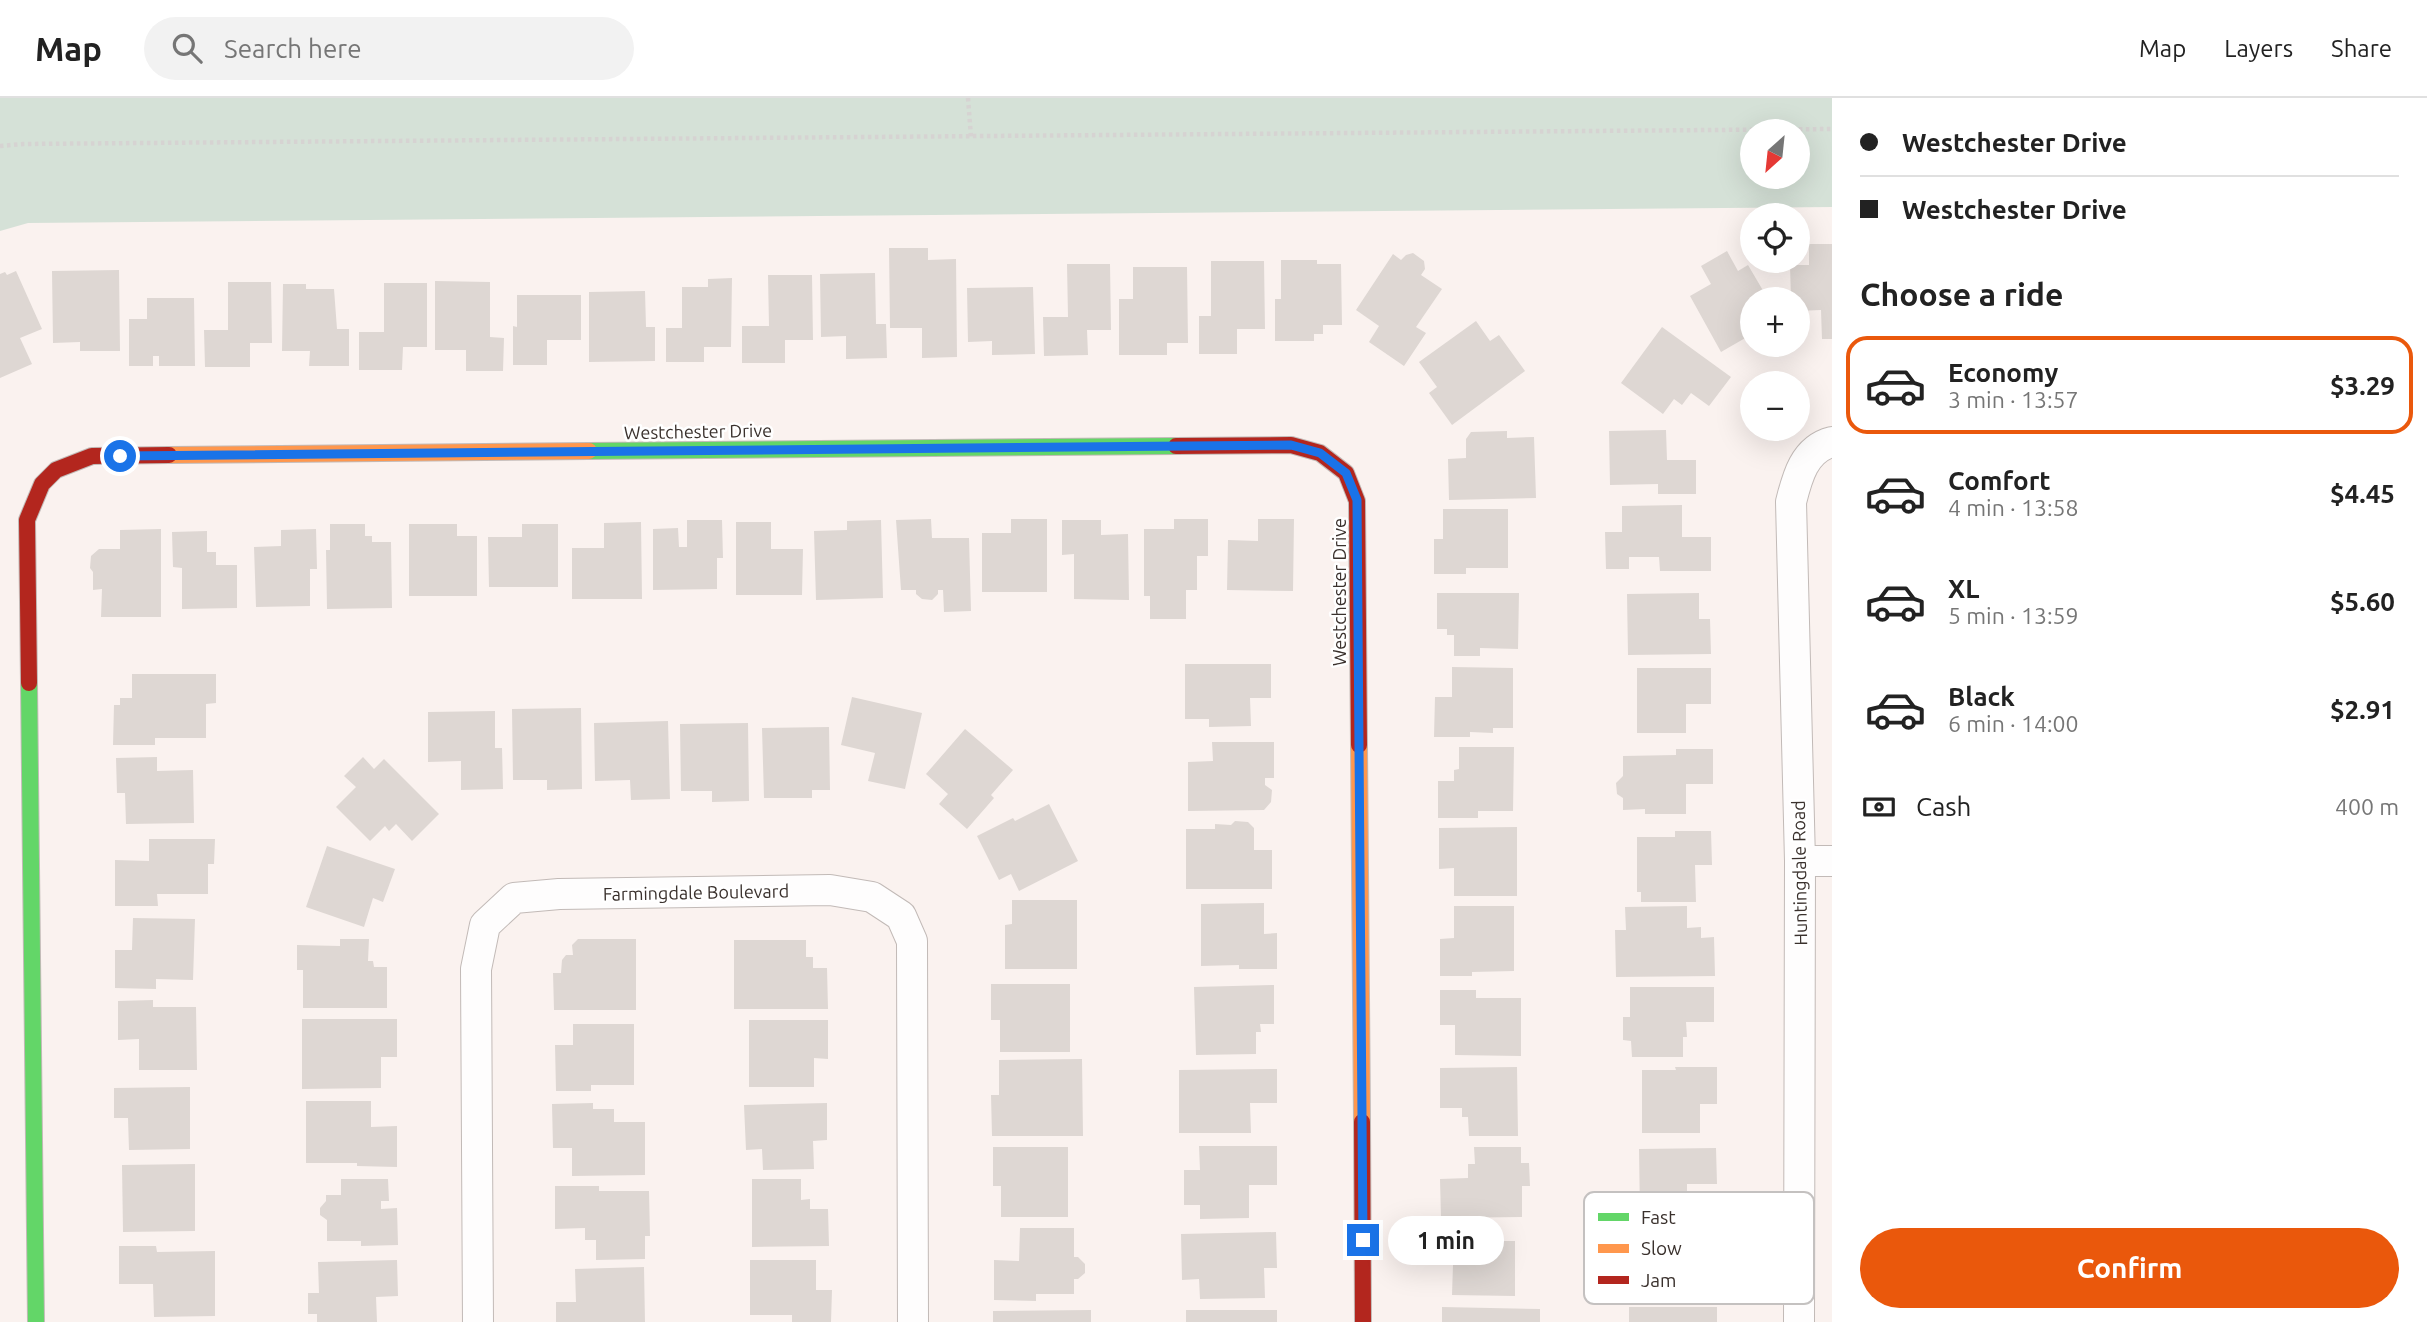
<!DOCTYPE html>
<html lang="en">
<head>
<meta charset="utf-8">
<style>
	body { margin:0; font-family:Ubuntu,sans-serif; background:#f2f2f2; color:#222; height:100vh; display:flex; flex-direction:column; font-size:26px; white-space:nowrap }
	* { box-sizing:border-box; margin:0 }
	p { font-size:23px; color:#767676 }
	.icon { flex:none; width:38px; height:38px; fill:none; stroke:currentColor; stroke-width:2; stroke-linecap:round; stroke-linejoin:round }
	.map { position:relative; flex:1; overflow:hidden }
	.drawer { display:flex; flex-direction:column; background:#fff; width:595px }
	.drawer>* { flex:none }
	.top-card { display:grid; align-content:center; height:154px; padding:0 28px; background:#fff }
	.needle { width:46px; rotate:207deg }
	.buttons { position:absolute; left:1740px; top:21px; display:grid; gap:14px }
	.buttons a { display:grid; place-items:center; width:70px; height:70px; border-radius:50%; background:#fff; box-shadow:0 7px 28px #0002; font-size:35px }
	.end { position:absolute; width:32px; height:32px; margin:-16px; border:9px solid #1a73e8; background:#fff; box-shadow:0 0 0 4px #fff }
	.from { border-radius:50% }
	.bubble { position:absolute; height:49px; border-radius:24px; background:#fff; box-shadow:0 7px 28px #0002; font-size:23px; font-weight:600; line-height:49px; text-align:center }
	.top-card b { display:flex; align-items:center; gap:24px; height:66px; font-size:26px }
	.top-card b+b { border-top:2px solid #e0e0e0 }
	.top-card i { width:18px; height:18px; background:#222 }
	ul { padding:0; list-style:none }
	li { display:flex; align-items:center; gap:21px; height:98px; margin:0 14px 10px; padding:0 14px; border:4px solid transparent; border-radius:21px }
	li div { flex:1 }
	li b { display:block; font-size:26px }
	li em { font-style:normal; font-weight:600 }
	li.on { border-color:#ea580c }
	li>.icon { width:63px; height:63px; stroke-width:1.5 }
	h2 { padding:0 28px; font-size:32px; line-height:84px }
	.pay { display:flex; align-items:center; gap:18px; height:77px; padding:0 28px; font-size:26px }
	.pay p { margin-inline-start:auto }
	.button { display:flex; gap:14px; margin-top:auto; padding:14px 28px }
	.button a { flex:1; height:80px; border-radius:42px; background:#ea580c; color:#fff; font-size:28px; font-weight:600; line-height:80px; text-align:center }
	header { display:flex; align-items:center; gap:42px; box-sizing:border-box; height:98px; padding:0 35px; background:#fff; border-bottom:2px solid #e0e0e0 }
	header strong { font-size:33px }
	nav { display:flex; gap:38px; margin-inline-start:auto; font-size:24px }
	.search { width:490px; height:63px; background:#f2f2f2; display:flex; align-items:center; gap:18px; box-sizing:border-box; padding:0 24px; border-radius:38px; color:#767676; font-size:26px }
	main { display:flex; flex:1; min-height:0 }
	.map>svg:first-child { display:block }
	.green { fill:#d5e1d7; fill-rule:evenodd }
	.building { fill:#ded7d3 }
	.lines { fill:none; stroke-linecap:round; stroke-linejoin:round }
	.street-casing { stroke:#c2bab7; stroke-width:32 }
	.fast-casing { stroke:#c2bab7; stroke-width:18 }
	.slow-casing { stroke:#c2bab7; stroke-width:18 }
	.jam-casing { stroke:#c2bab7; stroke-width:18 }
	.path { stroke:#d6d3d2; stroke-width:4.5; stroke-dasharray:3.5 3.5; stroke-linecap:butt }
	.street { stroke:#fefdfd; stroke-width:30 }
	.fast { stroke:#63d668; stroke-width:16 }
	.slow { stroke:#ff974d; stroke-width:16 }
	.jam { stroke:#b3261e; stroke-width:16 }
	.route { stroke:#1a73e8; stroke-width:9 }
	.labels { text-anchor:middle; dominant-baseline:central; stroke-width:5; stroke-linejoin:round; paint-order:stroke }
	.street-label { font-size:18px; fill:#3a312d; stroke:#fff }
	.key { fill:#fff; stroke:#c4c1c0; stroke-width:2 }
	.key-label { font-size:19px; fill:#3a312d }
</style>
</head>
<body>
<header>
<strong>Map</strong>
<div class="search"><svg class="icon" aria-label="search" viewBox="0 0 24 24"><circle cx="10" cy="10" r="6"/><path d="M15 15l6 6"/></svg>Search here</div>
<nav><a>Map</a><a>Layers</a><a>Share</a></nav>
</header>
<main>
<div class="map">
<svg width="1832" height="1224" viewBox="0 0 1832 1224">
	<rect width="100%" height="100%" fill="#faf2ef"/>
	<path class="green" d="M 0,0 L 1832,0 L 1832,109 L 28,125 L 0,133 ZM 1752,33 L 1797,33 L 1797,79 L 1752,79 Z"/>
	<g class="building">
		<polygon points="1809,146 1832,146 1832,241 1822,241 1821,212 1797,213 1797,201 1791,201 1790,167 1809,167"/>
		<polygon points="889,150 928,150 928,162 956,161 957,259 922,260 922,230 890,230"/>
		<polygon points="1727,153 1738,173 1748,167 1768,201 1752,201 1752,246 1747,239 1721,254 1690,198 1711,186 1701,168"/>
		<polygon points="1413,155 1424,163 1425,171 1421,177 1442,191 1416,229 1426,235 1404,268 1369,244 1379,228 1356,212 1393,156 1401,162 1406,157"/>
		<polygon points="1281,162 1317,162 1317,166 1341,166 1342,227 1323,227 1323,236 1314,236 1314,243 1275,243 1275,201 1281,201"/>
		<polygon points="1211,163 1264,163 1265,231 1237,231 1237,256 1199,256 1199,218 1211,218"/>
		<polygon points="1067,166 1110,166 1111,232 1087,232 1088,257 1044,258 1043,219 1068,219"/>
		<polygon points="1133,169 1187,169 1188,245 1167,245 1167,257 1119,257 1119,201 1133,201"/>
		<polygon points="119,172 120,253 80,253 80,244 53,245 52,173"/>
		<polygon points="16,173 42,231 20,240 32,266 0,280 0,176 5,174 7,177"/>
		<polygon points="875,175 876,226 886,226 887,260 846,261 846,238 821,239 820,176"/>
		<polygon points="768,177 812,177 813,242 785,242 785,265 742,265 742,228 769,228"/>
		<polygon points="732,180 731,249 704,249 704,264 666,264 666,230 682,230 682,189 708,189 708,181"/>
		<polygon points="435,183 490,184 490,239 504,240 503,273 466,273 466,252 435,252"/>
		<polygon points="228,184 271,184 272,245 250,245 250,269 205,269 204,232 228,232"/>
		<polygon points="384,185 427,185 427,249 403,249 402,272 359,272 359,234 384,234"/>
		<polygon points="283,186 306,186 306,191 334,191 337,231 349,231 349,268 309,268 310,253 282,253"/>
		<polygon points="1033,189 1035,256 992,257 992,243 968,244 967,190"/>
		<polygon points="645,193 646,229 655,229 655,263 589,264 589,194"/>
		<polygon points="517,197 581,197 581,242 547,242 547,267 513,267 513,228 517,229"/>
		<polygon points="147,200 194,200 195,268 159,268 159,258 153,258 153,268 129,268 129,221 147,221"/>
		<polygon points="1476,223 1490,243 1499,237 1525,273 1452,327 1429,295 1437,289 1419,264"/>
		<polygon points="1662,229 1731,279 1709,308 1691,295 1682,307 1674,301 1663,316 1621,285"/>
		<polygon points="1666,332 1667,362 1696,362 1696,396 1658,396 1658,386 1610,387 1609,333"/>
		<polygon points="1507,333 1507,340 1534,339 1536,400 1449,402 1448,361 1466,360 1466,341 1471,334"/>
		<polygon points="1682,407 1682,439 1711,439 1711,473 1660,473 1659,459 1629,459 1629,471 1606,471 1605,434 1622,434 1622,408"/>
		<polygon points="1443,411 1508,411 1508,470 1466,470 1466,476 1434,476 1434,441 1443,441"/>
		<polygon points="931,421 932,440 969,440 971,513 944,514 943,492 938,492 938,496 932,502 922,501 916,496 916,492 901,492 896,422"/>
		<polygon points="1011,421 1047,421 1047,494 982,494 982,435 1011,435"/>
		<polygon points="1174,421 1208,421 1208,458 1197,458 1197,492 1186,492 1186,521 1150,521 1150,498 1144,498 1144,431 1174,431"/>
		<polygon points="1258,421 1294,421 1293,493 1227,492 1228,442 1258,443"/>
		<polygon points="687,422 722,422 723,460 717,460 717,491 653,492 653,431 678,430 679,449 687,449"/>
		<polygon points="881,422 883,500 816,502 814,433 847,432 847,423"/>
		<polygon points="1062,422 1101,422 1101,437 1128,436 1129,502 1074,501 1074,456 1062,457"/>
		<polygon points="641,424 642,501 572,501 572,450 604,450 604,425"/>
		<polygon points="736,424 771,424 771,451 803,451 802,497 736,497"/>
		<polygon points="330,426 365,426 365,438 372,438 372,444 391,444 392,510 327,511 326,452 330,452"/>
		<polygon points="409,426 457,426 457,438 477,438 477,498 409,498"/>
		<polygon points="522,426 558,426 558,489 489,489 488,439 522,439"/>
		<polygon points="161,431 161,519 101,519 102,491 93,492 93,474 90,470 91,458 99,451 120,451 120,432"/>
		<polygon points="316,431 317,471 310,471 310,508 256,509 254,449 281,448 281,432"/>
		<polygon points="207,433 207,454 216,454 216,467 237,467 237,510 182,511 182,470 173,469 172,434"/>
		<polygon points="1437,495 1519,495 1518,551 1480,550 1480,558 1454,558 1454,537 1447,537 1447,531 1437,531"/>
		<polygon points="1699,495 1699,521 1710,521 1711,556 1628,557 1627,496"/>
		<polygon points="1185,566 1271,566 1271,600 1250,600 1251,628 1209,629 1209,621 1185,621"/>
		<polygon points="1452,569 1513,570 1513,630 1493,630 1493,635 1470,634 1470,639 1434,639 1435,599 1452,599"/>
		<polygon points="1637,570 1711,570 1711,606 1686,606 1686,635 1637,635"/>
		<polygon points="132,576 216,576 216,605 206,606 206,640 155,640 155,647 113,647 114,607 120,607 120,600 132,600"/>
		<polygon points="852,599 922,615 905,691 868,683 875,655 841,647"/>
		<polygon points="581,610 582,691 547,692 547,682 513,682 512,611"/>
		<polygon points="495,613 495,650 502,650 503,691 461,692 461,663 428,664 428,614"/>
		<polygon points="668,623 670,701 631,702 630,682 595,683 594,625"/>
		<polygon points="748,625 749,703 712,704 712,693 681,693 680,626"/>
		<polygon points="829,629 830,692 812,692 812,700 764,700 762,630"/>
		<polygon points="965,631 1013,672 991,697 994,700 967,731 939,706 948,696 926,676"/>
		<polygon points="1212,644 1274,644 1274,680 1265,680 1265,687 1272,692 1271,704 1264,712 1188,713 1188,664 1213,663"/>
		<polygon points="1459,649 1514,649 1513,713 1478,713 1478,720 1438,720 1438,683 1454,683 1454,672 1459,671"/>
		<polygon points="1676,651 1713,651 1713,686 1686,686 1686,716 1645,716 1645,711 1623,712 1623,700 1617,696 1616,685 1623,678 1623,658 1676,657"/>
		<polygon points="157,659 157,673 193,672 194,725 126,726 125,695 117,695 116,660"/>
		<polygon points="363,659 374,671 384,661 439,716 412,743 396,726 389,733 385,728 370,743 336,709 356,689 344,678"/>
		<polygon points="1049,706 1078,763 1019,793 1011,776 999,782 977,738 1013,720 1015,723"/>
		<polygon points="1235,723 1248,724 1254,730 1254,752 1272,752 1272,791 1186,791 1186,731 1215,731 1215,726 1231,727"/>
		<polygon points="1517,729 1517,798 1454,798 1454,770 1439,771 1439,730"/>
		<polygon points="1675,733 1711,733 1712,767 1695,767 1696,804 1641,804 1641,794 1637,794 1637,739 1675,739"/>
		<polygon points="149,741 215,741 214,766 208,766 208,796 157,796 158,808 115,808 115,762 149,763"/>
		<polygon points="327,748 395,771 383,804 373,800 364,829 306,809"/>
		<polygon points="1012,802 1077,802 1077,871 1005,871 1005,827 1012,826"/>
		<polygon points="1264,805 1264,836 1277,835 1277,871 1239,871 1239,867 1201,868 1201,806"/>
		<polygon points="1454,808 1514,808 1514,873 1472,874 1472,878 1440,878 1440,841 1454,840"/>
		<polygon points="1687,808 1687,830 1701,829 1701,840 1714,839 1715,878 1616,879 1615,832 1626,832 1625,809"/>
		<polygon points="133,820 195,821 193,882 156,881 156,891 115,890 115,852 132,852"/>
		<polygon points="340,841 369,841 368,863 373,863 374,869 387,869 387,910 303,910 303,872 297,872 297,847 340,848"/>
		<polygon points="578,841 636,841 636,912 554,912 553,875 561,875 562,862 566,857 573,857 572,847"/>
		<polygon points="734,842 806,842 806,859 813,859 813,870 827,870 828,911 734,911"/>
		<polygon points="991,886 1070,886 1070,954 1000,954 1000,922 991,922"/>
		<polygon points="1274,887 1274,926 1260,926 1261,934 1256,934 1256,956 1196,957 1194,889"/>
		<polygon points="1630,889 1714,889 1714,924 1686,924 1687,939 1683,939 1683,959 1632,959 1631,943 1623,942 1623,919 1630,919"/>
		<polygon points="1440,892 1476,892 1476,900 1521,900 1521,958 1455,957 1455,927 1440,927"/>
		<polygon points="153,902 153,909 196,909 197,972 139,972 139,941 118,942 118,903"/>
		<polygon points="302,921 397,921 397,959 381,959 381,990 302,991"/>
		<polygon points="749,922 828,922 828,961 814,960 814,989 749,989"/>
		<polygon points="573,926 634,926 634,987 591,987 591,993 556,993 555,947 573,947"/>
		<polygon points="1082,961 1083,1038 992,1038 991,997 999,997 999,962"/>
		<polygon points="1517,969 1518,1038 1469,1038 1468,1019 1462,1019 1462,1010 1440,1010 1440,970"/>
		<polygon points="1675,969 1717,969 1717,1006 1700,1006 1700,1035 1642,1035 1642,972 1676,972"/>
		<polygon points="1277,971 1277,1005 1250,1005 1251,1035 1179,1035 1179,972"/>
		<polygon points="190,989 190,1051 129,1052 128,1020 114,1020 114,990"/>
		<polygon points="306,1003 371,1003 371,1029 397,1028 397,1069 357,1068 357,1065 306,1065"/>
		<polygon points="593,1005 593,1011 614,1011 614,1024 645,1024 645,1077 572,1078 572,1050 553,1050 552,1006"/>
		<polygon points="827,1005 827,1042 813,1043 814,1071 763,1072 762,1051 746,1052 744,1007"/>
		<polygon points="1199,1048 1277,1048 1277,1087 1249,1087 1249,1120 1200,1121 1200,1107 1184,1107 1184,1072 1200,1072"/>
		<polygon points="993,1049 1068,1049 1068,1119 1001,1119 1001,1088 993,1088"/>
		<polygon points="1474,1049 1521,1049 1521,1065 1529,1065 1530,1088 1522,1088 1522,1119 1441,1120 1440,1081 1468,1080 1468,1066 1475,1066"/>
		<polygon points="1716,1050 1717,1086 1687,1086 1687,1117 1640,1117 1639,1051"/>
		<polygon points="195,1066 195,1133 123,1134 122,1067"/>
		<polygon points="341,1081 388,1081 389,1103 381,1103 381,1111 397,1110 398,1147 361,1148 361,1143 327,1143 327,1122 320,1117 320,1110 326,1103 326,1097 341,1097"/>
		<polygon points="752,1081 801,1081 801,1102 810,1101 810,1111 828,1111 829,1148 752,1149"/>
		<polygon points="555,1088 599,1088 599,1093 649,1093 650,1138 645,1138 645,1161 596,1162 596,1142 585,1142 585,1130 555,1131"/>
		<polygon points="1020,1130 1074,1130 1074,1159 1078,1159 1085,1166 1085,1175 1078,1181 1074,1181 1074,1196 1036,1196 1036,1203 994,1202 994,1162 1019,1163"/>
		<polygon points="1442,1131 1479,1132 1478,1143 1515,1143 1515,1198 1452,1197 1453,1167 1441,1166"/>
		<polygon points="1276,1134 1277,1170 1264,1170 1265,1200 1200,1201 1199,1181 1182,1182 1181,1136"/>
		<polygon points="119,1148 156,1148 157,1154 215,1153 215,1218 154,1219 153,1186 119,1186"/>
		<polygon points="397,1162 398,1198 376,1199 377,1224 317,1224 317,1216 308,1216 308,1195 319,1195 318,1164"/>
		<polygon points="750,1162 816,1162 816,1192 832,1192 831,1224 792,1224 792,1217 750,1217"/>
		<polygon points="644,1169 645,1224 556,1224 556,1204 576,1204 575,1171"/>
		<polygon points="1442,1209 1540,1211 1540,1224 1442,1224"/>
		<rect x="1629" y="1209" width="88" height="15"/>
		<polygon points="1091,1212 1091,1224 993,1224 993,1213"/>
		<rect x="1186" y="1212" width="91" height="12"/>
	</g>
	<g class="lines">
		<defs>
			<g id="street">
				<polyline points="1800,763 1832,763"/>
				<polyline points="478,1224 476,871 485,827 514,800 559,796 830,792 872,799 901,818 912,843 913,1224"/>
				<path d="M 1799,1224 L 1800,763 L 1791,404 C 1797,380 1804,351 1832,344"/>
			</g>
			<g id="fast">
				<polyline points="589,353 1176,348"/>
				<polyline points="29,585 36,1224"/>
			</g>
			<g id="slow">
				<polyline points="169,357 589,353"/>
				<polyline points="1359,647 1362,1024"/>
			</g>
			<g id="jam">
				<polyline points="1176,348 1291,347 1320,355 1346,375 1357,403 1359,647"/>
				<polyline points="29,585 27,422 42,386 56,372 92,358 169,357"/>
				<polyline points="1362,1024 1363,1224"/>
			</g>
		</defs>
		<use href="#street" class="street-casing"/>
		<use href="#fast" class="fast-casing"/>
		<use href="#slow" class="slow-casing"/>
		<use href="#jam" class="jam-casing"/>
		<g class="path">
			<polyline points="968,0 971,39"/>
			<polyline points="0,48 23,46 1832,31"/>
		</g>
		<use href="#street" class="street"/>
		<use href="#fast" class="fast"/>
		<use href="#slow" class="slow"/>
		<use href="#jam" class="jam"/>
	</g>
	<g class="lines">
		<polyline class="route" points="120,358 1291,347 1320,355 1346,375 1357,402 1363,1142"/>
	</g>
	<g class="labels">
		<g class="street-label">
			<text transform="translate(698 333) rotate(-1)">Westchester Drive</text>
			<text transform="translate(1339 494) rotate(-90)">Westchester Drive</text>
			<text transform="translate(1799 775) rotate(-91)">Huntingdale Road</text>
			<text transform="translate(696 794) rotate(-1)">Farmingdale Boulevard</text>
		</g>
	</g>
	<rect x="1584" y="1094" width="230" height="112" rx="10" class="key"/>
	<rect x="1598" y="1115" width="31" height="8" fill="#63d668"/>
	<rect x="1598" y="1146" width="31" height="9" fill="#ff974d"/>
	<rect x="1598" y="1178" width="31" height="8" fill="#b3261e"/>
	<g class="key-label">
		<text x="1641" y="1126">Fast</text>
		<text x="1641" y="1157">Slow</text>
		<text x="1641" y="1189">Jam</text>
	</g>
</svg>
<div class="buttons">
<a><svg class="needle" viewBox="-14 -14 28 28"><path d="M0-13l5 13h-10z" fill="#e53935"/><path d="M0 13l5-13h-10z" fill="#767676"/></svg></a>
<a><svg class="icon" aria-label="locate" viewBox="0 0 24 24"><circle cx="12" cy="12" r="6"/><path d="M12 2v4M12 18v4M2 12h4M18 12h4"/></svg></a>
<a>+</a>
<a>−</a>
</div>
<i class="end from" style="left:120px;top:358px"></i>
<i class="end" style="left:1363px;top:1142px"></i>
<div class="bubble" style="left:1388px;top:1118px;width:116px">1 min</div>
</div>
<section class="drawer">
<div class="top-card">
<b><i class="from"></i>Westchester Drive</b>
<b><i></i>Westchester Drive</b>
</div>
<h2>Choose a ride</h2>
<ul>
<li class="on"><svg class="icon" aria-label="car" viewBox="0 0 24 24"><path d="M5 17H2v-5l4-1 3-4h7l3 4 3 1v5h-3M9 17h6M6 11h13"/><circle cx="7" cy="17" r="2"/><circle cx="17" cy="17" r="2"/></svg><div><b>Economy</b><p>3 min · 13:57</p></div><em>$3.29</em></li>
<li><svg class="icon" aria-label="car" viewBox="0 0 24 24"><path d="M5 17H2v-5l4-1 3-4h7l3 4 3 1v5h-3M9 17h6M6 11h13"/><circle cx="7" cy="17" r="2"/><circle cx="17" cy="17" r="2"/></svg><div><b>Comfort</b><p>4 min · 13:58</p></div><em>$4.45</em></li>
<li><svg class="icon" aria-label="car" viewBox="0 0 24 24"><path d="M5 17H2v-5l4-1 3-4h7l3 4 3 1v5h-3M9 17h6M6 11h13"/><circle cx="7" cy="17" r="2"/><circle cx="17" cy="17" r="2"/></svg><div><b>XL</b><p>5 min · 13:59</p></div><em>$5.60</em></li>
<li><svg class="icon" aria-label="car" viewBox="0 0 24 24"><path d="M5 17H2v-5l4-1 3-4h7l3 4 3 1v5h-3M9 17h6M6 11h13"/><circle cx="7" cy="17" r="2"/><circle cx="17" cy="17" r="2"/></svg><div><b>Black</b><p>6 min · 14:00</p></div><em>$2.91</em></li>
</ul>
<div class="pay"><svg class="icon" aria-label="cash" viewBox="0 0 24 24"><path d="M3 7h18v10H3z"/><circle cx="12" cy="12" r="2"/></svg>Cash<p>400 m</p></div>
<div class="button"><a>Confirm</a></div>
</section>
</main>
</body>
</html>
